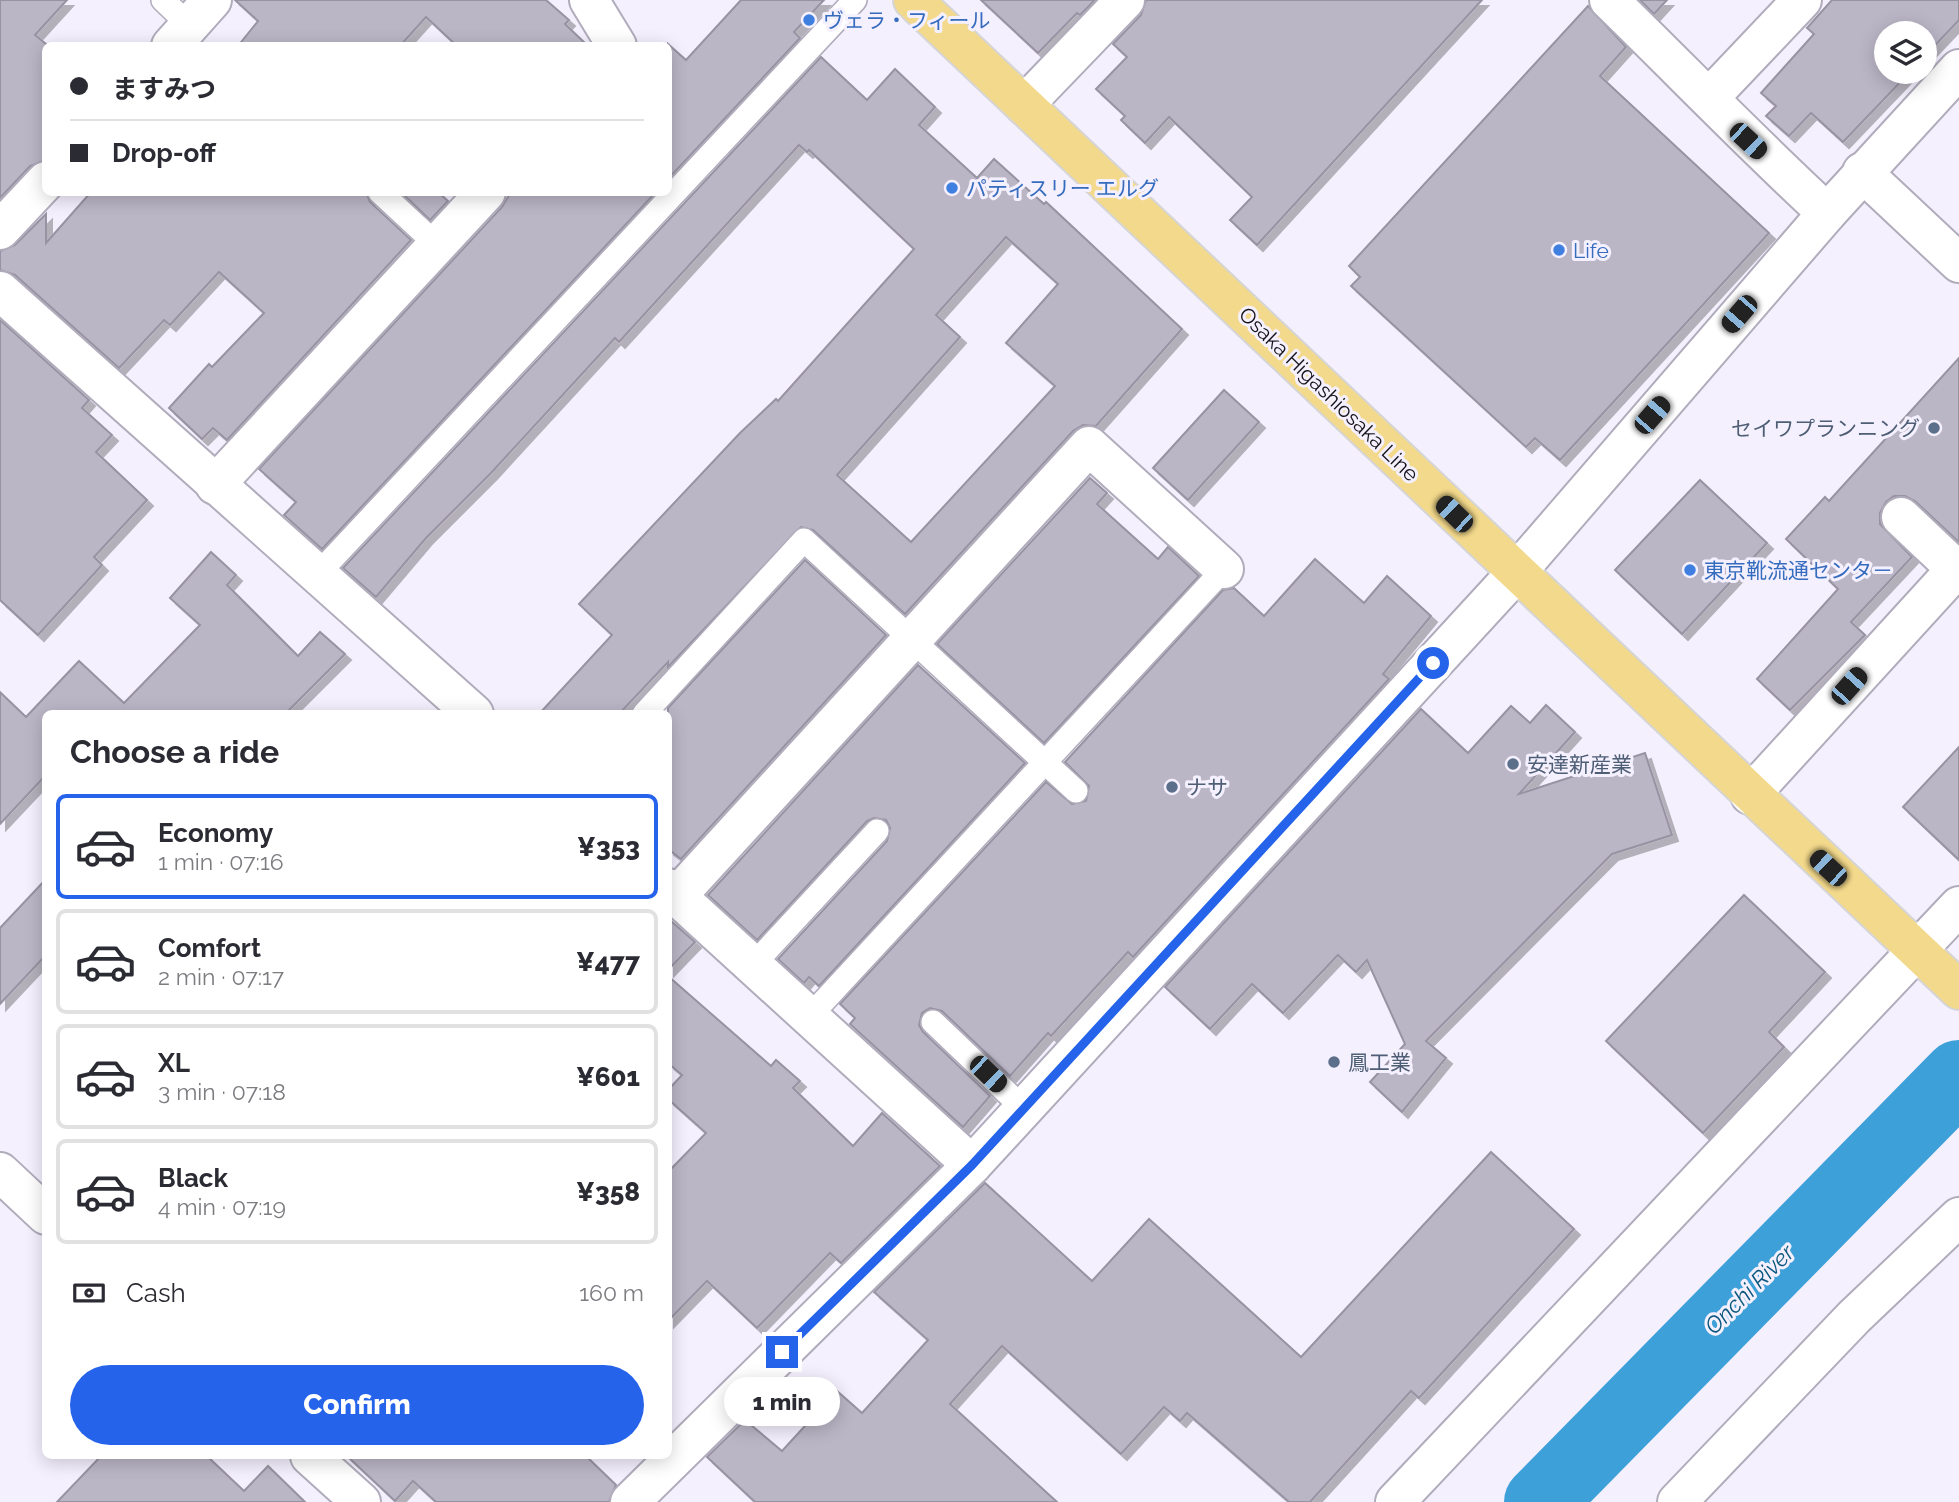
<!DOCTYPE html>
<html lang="en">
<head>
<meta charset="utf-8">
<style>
	body { margin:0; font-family:Raleway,"Noto Sans JP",sans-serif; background:#f7f7f7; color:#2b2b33; height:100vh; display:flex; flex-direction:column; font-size:26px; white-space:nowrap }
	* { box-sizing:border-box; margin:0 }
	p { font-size:23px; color:#7c7c81 }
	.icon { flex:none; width:38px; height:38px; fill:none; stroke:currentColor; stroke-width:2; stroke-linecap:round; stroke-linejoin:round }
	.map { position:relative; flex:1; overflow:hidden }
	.panel { position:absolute; left:42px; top:710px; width:630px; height:749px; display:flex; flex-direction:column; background:#fff; border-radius:10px; box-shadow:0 4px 18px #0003 }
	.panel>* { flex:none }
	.banner { position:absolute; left:42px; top:42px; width:630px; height:154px; border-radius:10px; box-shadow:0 4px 18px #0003; display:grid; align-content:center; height:154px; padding:0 28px; background:#fff }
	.tools { position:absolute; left:1874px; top:21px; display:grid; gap:14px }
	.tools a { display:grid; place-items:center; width:63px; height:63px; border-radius:50%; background:#fff; box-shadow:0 4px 18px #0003; font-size:35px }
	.end { position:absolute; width:32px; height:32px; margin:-16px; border:9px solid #2563eb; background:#fff; box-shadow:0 0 0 4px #fff }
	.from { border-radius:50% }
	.bubble { position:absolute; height:49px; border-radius:24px; background:#fff; box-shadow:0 4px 18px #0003; font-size:23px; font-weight:800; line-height:49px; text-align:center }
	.car { position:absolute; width:21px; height:42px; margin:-21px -10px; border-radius:9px; box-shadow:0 0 5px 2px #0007; background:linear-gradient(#222 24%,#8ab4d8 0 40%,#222 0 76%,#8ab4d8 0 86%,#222 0) }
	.banner b { display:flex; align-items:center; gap:24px; height:66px; font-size:26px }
	.banner b+b { border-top:2px solid #e1e1e2 }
	.banner i { width:18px; height:18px; background:#2b2b33 }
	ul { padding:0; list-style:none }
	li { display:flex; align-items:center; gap:21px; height:105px; margin:0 14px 10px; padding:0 14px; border:4px solid #e1e1e2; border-radius:10px }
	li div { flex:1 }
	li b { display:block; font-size:26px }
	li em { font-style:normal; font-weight:800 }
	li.active { border-color:#2563eb }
	li>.icon { width:63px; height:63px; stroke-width:1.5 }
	h2 { padding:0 28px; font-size:32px; line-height:84px }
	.pay { display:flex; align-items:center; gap:18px; height:77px; padding:0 28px; font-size:26px }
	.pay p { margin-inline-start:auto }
	.primary-button { display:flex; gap:14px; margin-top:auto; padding:14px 28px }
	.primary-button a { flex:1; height:80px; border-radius:42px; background:#2563eb; color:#fff; font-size:28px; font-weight:800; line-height:80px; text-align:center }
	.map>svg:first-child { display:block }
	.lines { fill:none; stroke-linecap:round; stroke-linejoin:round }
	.river { stroke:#3ea0d9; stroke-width:72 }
	.building { fill:#bbb6c6; stroke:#9893a2; stroke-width:2; fill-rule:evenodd; filter:url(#shadow) }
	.lane-casing { stroke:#b1acbc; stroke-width:26 }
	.street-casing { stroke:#b1acbc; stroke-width:42 }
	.primary-casing { stroke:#d5d5d6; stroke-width:42 }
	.lane { stroke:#fff; stroke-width:23 }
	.street { stroke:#fff; stroke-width:38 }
	.primary { stroke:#f3d98b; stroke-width:38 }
	.route { stroke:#2563eb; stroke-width:9 }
	.shop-dot { fill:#3f7fe0; stroke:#f5f0fe; stroke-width:2.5 }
	.service-dot { fill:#5c6f8a; stroke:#f5f0fe; stroke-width:2.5 }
	.labels { text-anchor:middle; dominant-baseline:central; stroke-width:6; stroke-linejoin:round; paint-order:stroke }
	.shop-label { font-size:21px; fill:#366cbe; stroke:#f5f0fe; text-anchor:start }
	.street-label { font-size:21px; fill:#151319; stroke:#f5f0fe }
	.service-label { font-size:21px; fill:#4e5e75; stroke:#f5f0fe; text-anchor:start }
	.water-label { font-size:23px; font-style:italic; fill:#0b587e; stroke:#f5f0fe }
</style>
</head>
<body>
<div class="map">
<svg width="1959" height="1502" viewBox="0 0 1959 1502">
	<defs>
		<filter id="shadow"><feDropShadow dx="6" dy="6" stdDeviation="0" flood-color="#0004"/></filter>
	</defs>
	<rect width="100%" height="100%" fill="#f5f0fe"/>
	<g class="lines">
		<polyline class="river" points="1540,1502 1959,1076"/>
	</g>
	<g class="building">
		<polygon points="0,0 67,0 35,35 46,44 46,160 30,166 0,198"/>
		<polygon points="235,0 546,0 569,20 565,24 588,46 457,46 426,17 400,46 238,46 258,21"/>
		<polygon points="741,0 824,0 794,32 800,38 668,179 668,44 686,60"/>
		<polygon points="981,0 1095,0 1080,15 1077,13 1038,53"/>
		<polygon points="1146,0 1482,0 1257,245 1230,220 1252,197 1169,117 1145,143 1121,120 1125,116 1096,89 1127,57 1113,44 1141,15"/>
		<polygon points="1640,0 1667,0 1654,14"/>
		<polygon points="1832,0 1959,0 1959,20 1925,56 1925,33 1886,33 1886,72 1910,72 1843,142 1811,113 1789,136 1766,116 1776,106 1761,93 1814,34 1807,28"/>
		<polygon points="1588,6 1626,47 1600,76 1769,233 1560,460 1535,438 1526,447 1351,286 1360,277 1349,266"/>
		<path d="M 821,57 L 867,100 L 895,69 L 935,107 L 919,125 L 977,178 L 994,159 L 1044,204 L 1046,202 L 1182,329 L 1096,426 L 1083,425 L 1073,431 L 905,614 L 813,530 L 801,527 L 668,667 L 668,662 L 619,714 L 539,714 L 612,635 L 579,604 L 740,433 L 776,399 L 778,401 L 914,249 L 809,150 L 807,152 L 799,145 L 619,342 L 615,338 L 491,473 L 426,538 L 376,597 L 343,568 ZM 1006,237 L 1058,284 L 1006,343 L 1055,386 L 911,542 L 837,475 L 960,337 L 936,315 Z"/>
		<polygon points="91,192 366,192 370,202 411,240 227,440 213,428 202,439 169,408 209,364 212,367 264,313 219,272 170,325 164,320 119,368 15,275 0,270 0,251 15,245 46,214 46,243"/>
		<polygon points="401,192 438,192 448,201 430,220"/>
		<polygon points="511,192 656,192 322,549 284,515 296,502 259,469 502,207"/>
		<polygon points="0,320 89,400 82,408 112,435 96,452 147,500 94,557 102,565 38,635 0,600"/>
		<polygon points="1959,358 1959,542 1915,501 1905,496 1894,496 1886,502 1880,513 1880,524 1912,557 1851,622 1865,635 1790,710 1757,679 1838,589 1786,539 1825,497 1829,501"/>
		<polygon points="1224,390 1259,422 1188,500 1153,468"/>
		<polygon points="1090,478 1107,493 1097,504 1158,559 1168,547 1199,576 1044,743 937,644"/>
		<polygon points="1700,480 1767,543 1682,634 1615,570"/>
		<polygon points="211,552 236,575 227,585 298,656 320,632 345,654 285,714 46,714 46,775 0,824 0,692 26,717 79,661 124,703 200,625 170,598"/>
		<polygon points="1315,559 1364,603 1387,576 1431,616 1383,674 1389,679 1133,957 1128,952 1051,1036 1048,1033 1010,1076 942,1011 930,1008 922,1013 919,1025 923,1032 990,1096 963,1127 850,1024 855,1018 840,1004 1046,782 1072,804 1086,801 1089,786 1065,762 1223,590 1234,588 1264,616"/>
		<polygon points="805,560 886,635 681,859 668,849 668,708"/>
		<polygon points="918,665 1025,763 819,986 809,977 804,983 778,959 887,841 890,828 886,820 874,818 867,821 757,940 708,895"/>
		<polygon points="1546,705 1575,732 1519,794 1645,753 1672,835 1612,854 1426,1041 1446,1058 1402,1112 1370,1082 1405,1044 1367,960 1356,972 1338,955 1283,1013 1252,984 1210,1029 1165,987 1421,709 1468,753 1511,706 1530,723"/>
		<polygon points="1959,747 1959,860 1903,807"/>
		<polygon points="46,879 46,955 0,1004 0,928"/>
		<polygon points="1744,895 1825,972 1769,1032 1784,1047 1703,1133 1606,1041"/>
		<polygon points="671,921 695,942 668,970 668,924"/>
		<polygon points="668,976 771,1066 776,1060 800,1081 793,1088 853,1146 882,1113 940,1166 841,1263 830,1253 757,1328 707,1281 668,1321 668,1172 706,1133 668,1099 668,1090 682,1075 668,1063"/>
		<polygon points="1491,1152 1574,1229 1419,1398 1411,1391 1310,1502 1289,1502 1187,1413 1180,1421 1164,1407 1121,1454 1002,1346 950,1404 1057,1502 755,1502 707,1457 745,1420 782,1451 837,1391 862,1413 928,1340 874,1292 985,1183 1092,1281 1149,1219 1301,1357"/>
		<polygon points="101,1456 207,1456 244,1491 268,1466 305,1502 57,1502"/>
		<polygon points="347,1456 586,1456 616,1485 609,1502 436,1502 413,1481 395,1501"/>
	</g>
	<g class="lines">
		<defs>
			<g id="lane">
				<polyline points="163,0 189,25"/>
				<polyline points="380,192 437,245"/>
				<polyline points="317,575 855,0"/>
				<polyline points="644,714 804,540 1076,791"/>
				<polyline points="753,965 877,831"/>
				<polyline points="809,1017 1224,569"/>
				<polyline points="933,1022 1024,1109"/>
			</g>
			<g id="street">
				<polyline points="589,0 617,46"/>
				<path d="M 1609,0 C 1682,71 1752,144 1827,213"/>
				<polyline points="171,46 212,0"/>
				<polyline points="1709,98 1802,0"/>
				<polyline points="1024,105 1125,0"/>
				<polyline points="1862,172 1959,263"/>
				<polyline points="0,230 46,181"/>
				<polyline points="0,291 474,714"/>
				<polyline points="215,485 486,192"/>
				<polyline points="1901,517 1956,569"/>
				<polyline points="1750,795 1959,566"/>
				<polyline points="668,888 972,1165"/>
				<polyline points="677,896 1089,446 1224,569"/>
				<polyline points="0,1172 46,1215"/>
				<polyline points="310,1456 361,1502"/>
				<polyline points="630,1502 972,1165 1516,573 1827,213 1959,69"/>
				<polyline points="1395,1502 1959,906"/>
				<polyline points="1677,1502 1854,1317 1959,1217"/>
			</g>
			<polyline id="primary" points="913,0 1959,990"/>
		</defs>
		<use href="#lane" class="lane-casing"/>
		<use href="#street" class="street-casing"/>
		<use href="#primary" class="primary-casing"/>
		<use href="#lane" class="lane"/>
		<use href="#street" class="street"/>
		<use href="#primary" class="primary"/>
	</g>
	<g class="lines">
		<polyline class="route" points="782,1352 972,1165 1433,663"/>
	</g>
	<g class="shop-dot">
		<circle cx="809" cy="20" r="7"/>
		<circle cx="952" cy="188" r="7"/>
		<circle cx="1559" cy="250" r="7"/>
		<circle cx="1690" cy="570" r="7"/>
	</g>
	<g class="service-dot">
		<circle cx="1934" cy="428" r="7"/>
		<circle cx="1513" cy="764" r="7"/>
		<circle cx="1172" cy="787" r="7"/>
		<circle cx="1334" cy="1062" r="7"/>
	</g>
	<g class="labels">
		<g class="shop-label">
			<text x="823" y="20">ヴェラ・フィール</text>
			<text x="966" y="188">パティスリー エルグ</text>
			<text x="1573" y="250">Life</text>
			<text x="1704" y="570">東京靴流通センタ－</text>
		</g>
		<g class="street-label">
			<text transform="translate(1329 394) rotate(44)">Osaka Higashiosaka Line</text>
		</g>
		<g class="service-label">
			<text x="1920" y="428" text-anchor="end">セイワプランニング</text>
			<text x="1527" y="764">安達新産業</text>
			<text x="1186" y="787">ナサ</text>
			<text x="1348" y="1062">鳳工業</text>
		</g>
		<g class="water-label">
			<text transform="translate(1749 1289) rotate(-45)">Onchi River</text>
		</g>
	</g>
</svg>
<div class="tools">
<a><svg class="icon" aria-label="layers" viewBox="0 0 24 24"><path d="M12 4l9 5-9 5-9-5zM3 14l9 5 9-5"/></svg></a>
</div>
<i class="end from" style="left:1433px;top:663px"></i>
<i class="end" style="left:782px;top:1352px"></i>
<div class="bubble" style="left:724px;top:1377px;width:116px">1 min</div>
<i class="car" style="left:1748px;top:141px;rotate:133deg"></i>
<i class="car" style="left:1739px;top:314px;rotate:221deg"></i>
<i class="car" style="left:1652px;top:415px;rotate:41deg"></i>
<i class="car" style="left:1454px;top:514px;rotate:314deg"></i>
<i class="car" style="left:1849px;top:686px;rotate:42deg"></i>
<i class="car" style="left:1828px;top:868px;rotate:313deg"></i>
<i class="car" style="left:988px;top:1074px;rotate:134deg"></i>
<div class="banner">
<b><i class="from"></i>ますみつ</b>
<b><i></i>Drop-off</b>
</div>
<section class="panel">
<h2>Choose a ride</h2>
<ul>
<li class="active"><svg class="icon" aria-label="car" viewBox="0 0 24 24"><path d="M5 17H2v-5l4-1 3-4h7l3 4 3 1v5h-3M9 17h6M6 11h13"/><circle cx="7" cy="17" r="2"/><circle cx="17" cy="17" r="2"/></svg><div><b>Economy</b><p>1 min · 07:16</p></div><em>¥353</em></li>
<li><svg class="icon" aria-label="car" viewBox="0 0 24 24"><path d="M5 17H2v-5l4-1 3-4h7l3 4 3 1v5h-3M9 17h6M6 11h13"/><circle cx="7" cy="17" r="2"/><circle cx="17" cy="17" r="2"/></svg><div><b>Comfort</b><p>2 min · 07:17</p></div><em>¥477</em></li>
<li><svg class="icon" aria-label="car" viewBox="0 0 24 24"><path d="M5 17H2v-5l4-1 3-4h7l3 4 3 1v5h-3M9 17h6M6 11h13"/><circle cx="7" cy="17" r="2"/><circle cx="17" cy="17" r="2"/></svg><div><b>XL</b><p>3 min · 07:18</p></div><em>¥601</em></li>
<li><svg class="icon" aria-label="car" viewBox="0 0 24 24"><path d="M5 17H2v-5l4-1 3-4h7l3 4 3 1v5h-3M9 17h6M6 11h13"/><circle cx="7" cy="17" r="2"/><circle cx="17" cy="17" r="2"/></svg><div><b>Black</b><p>4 min · 07:19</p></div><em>¥358</em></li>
</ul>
<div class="pay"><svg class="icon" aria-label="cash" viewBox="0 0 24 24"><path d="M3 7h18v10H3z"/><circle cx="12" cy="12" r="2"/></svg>Cash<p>160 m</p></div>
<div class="primary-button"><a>Confirm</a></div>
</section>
</div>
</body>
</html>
